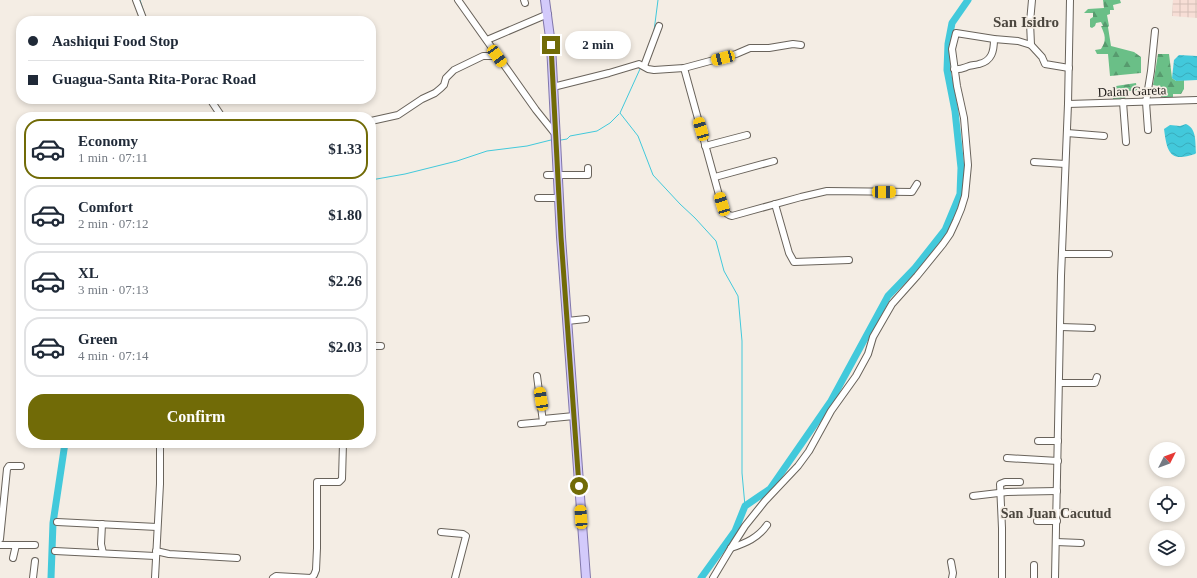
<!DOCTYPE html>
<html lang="en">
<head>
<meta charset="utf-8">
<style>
	body { margin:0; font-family:Georgia,serif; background:#f2f2f3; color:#1f2937; height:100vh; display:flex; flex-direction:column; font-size:15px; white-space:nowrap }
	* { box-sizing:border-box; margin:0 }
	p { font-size:13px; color:#747a83 }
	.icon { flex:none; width:22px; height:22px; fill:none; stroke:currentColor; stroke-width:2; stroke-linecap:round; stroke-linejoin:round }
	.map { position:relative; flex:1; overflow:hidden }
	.drawer { position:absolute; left:16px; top:112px; width:360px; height:336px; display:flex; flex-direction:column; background:#fff; border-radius:16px; box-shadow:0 2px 6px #0003 }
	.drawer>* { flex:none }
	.hud { position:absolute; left:16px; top:16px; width:360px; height:88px; border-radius:16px; box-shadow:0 2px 6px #0003; display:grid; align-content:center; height:88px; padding:0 12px; background:#fff }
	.needle { width:26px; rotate:48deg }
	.fabs { position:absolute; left:1149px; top:442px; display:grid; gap:8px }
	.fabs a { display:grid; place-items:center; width:36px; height:36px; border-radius:50%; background:#fff; box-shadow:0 2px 6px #0003; font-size:20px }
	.end { position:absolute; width:18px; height:18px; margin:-9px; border:5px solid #716b07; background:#fff; box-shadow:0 0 0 2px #fff }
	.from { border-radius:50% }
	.bubble { position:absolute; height:28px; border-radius:14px; background:#fff; box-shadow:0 2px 6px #0003; font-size:13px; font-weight:600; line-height:28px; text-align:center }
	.car { position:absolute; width:12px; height:24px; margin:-12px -6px; border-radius:5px; box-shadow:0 0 3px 1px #0007; background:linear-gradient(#f5c518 24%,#345 0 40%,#f5c518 0 76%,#345 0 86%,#f5c518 0) }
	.hud b { display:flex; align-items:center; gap:14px; height:38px; font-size:15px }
	.hud b+b { border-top:1px solid #e0e1e3 }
	.hud i { width:10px; height:10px; background:#1f2937 }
	ul { padding:7px 0 0; list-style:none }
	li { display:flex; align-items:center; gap:12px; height:60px; margin:0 8px 6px; padding:0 4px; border:2px solid #e0e1e3; border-radius:16px }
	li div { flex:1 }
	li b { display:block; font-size:15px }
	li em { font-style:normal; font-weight:600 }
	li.selected { border-color:#716b07 }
	li>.icon { width:36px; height:36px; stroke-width:1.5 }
	.action { display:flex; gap:8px; margin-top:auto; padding:8px 12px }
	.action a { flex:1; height:46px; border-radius:16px; background:#716b07; color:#fff; font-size:16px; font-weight:600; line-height:46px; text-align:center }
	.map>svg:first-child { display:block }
	.industrial { fill:url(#industrial-grid) }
	.forest { fill:url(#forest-firs) }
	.water { fill:url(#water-waves) }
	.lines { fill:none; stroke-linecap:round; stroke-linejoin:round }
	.stream { stroke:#42c9db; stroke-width:1 }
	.river { stroke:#42c9db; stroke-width:7 }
	.minor-casing { stroke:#69635b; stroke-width:8 }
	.major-casing { stroke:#8076ab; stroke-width:10 }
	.minor { stroke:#fff; stroke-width:6 }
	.major { stroke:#d3cafb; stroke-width:8 }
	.route { stroke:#716b07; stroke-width:5 }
	.labels { text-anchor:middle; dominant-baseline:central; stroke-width:3.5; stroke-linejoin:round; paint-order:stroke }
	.street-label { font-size:13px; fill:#1f1c19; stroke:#f4ede4 }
	.neighbourhood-label { font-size:14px; font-weight:bold; fill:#4b463e; stroke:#f4ede4 }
	.quarter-label { font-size:15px; font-weight:bold; fill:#4b463e; stroke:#f4ede4 }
</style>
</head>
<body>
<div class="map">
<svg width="1197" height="578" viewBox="0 0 1197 578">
	<defs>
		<pattern id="industrial-grid" width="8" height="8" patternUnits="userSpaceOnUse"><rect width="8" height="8" fill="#f7ded6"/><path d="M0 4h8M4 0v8" fill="none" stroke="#d3beb7"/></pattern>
		<pattern id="forest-firs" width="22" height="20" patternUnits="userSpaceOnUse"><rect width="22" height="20" fill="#6abf87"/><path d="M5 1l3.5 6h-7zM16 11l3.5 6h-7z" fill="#579a6e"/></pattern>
		<pattern id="water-waves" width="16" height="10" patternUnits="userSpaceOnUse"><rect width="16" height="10" fill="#42c9db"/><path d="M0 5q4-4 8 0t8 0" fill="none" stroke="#39acbb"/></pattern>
	</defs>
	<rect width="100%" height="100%" fill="#f4ede4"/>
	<polygon class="industrial" points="1173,0 1197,0 1197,18 1172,16"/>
	<g class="forest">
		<path d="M 1103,0 L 1120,0 L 1121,3 L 1113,5 L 1114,10 L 1110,10 L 1110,14 L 1107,15 L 1109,26 L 1108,27 L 1111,46 L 1134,52 L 1141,57 L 1141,73 L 1110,76 L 1108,54 L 1097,54 L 1095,50 L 1101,49 C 1107,40 1105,35 1101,26 L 1103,26 L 1101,22 L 1096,23 L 1095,26 L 1092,28 L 1090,27 L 1090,19 L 1093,17 L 1093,13 L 1084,13 L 1088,9 L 1104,8 Z"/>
		<polygon points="1158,54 1169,54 1172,78 1176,81 1184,80 1184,89 1181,94 1173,94 1173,98 1161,97 1158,86 1153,85"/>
		<polygon points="1136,83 1137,90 1135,91 1126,91 1125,100 1113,99 1113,88 1116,86"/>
	</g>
	<g class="water">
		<polygon points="1179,55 1197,56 1197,80 1176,81 1172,78 1174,60"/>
		<path d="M 1186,124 C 1197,129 1195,142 1196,153 L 1195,154 C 1169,163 1167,151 1164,129 L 1170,125 L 1180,126 Z"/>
	</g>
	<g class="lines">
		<g class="stream">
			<polyline points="140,0 145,16"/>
			<polyline points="654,31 658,0"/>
			<polyline points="640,69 620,113 638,136 653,175 680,204 695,218 716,241 724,271 738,296 742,341 742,473 745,506"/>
			<polyline points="561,140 567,139 570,136 597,131 610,123 619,114"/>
			<polyline points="371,180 405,174 457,161 487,151 527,146 551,140"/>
		</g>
		<g class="river">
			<polyline points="51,578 53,523 65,443"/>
			<polyline points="701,578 735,531 745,506 770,489 831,401 888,296 915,268 945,230 960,194 961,168 955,111 947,70 948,44 952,23 968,0"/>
		</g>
		<defs>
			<g id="minor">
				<polyline points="136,0 144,21"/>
				<polyline points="458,0 536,110 556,135"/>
				<polyline points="524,0 525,3"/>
				<polyline points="1032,0 1030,22 1031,45 1042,57 1045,64 1069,68"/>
				<polyline points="487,40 548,14"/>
				<polyline points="644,66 659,26"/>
				<path d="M 684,68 L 719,195 C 722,203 722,214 732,216 L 801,197 L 827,191 L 912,192 L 917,184"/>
				<path d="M 954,69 C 961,70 963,68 969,66 C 972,65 976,65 979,64 C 992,61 994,51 994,39"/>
				<polyline points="553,87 609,73 639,64 648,69 654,70 684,68 736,54 750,48 769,48 793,44 801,45"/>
				<polyline points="210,99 222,117"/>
				<polyline points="1123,102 1126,142"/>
				<polyline points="1068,104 1197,100"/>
				<polyline points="371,121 398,115 422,99 435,93 441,88 444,85 446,78 454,70 483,56 497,56"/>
				<polyline points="1148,130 1146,102 1151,71 1155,31"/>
				<polyline points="1067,133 1104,136"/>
				<polyline points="705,146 747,135"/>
				<polyline points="1034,162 1065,164"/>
				<polyline points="547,175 588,175 588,168"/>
				<polyline points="715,177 774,161"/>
				<polyline points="538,198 559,198"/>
				<polyline points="775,204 789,253 794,262 849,260"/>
				<polyline points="1062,254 1109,254"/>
				<polyline points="567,321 586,319"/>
				<polyline points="1061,327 1092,328"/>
				<polyline points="371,346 381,346"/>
				<polyline points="1060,383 1095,383 1097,377"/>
				<polyline points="543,419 574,416"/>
				<polyline points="521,424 543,422 537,376"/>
				<polyline points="1038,441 1058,441"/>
				<polyline points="1007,458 1058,461"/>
				<polyline points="973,496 1007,492 1057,491"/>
				<polyline points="1057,512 1080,515"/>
				<polyline points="1037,521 1057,521"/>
				<polyline points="57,522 157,527"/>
				<polyline points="102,524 101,544 103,553"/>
				<polyline points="441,532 463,534 466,536 455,578"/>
				<polyline points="0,539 7,469 9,466 21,466"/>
				<polyline points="1056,542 1081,543"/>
				<polyline points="0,545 35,545"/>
				<path d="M 731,548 C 746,543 758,538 767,525"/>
				<polyline points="55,551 155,556"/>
				<polyline points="156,551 169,554 237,558"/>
				<polyline points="13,558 16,545"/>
				<polyline points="951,562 953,573 952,578"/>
				<polyline points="33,578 35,561"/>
				<polyline points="155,578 160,484 160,443"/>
				<polyline points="273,578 276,576 311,578"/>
				<polyline points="311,578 314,575 316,570 317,548 317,482 339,482 342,479 343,443"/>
				<polyline points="713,578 731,548 745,526 765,501 798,466 809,451 831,411 856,376 868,354 873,337 892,304 917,276 943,244 950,234 956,221 961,209 965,196 968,165 964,118 957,86 952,49 956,33 994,39 1018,41 1031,45"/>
				<polyline points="1002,578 1002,528 1000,484 1005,482 1020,482"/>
				<polyline points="1034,578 1034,565"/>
				<polyline points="1055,578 1061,276 1068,104 1070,0"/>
			</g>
			<polyline id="major" points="545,0 551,45 561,237 586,578"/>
		</defs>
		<use href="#minor" class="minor-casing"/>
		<use href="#major" class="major-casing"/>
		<use href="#minor" class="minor"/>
		<use href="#major" class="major"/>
	</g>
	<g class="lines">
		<polyline class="route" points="551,45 561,237 579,486"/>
	</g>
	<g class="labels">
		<g class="street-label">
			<text transform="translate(1132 91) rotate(-2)">Dalan Gareta</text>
		</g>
		<g class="neighbourhood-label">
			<text x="1056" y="513">San Juan Cacutud</text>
		</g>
		<g class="quarter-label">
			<text x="1026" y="22">San Isidro</text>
		</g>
	</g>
</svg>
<div class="fabs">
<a><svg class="needle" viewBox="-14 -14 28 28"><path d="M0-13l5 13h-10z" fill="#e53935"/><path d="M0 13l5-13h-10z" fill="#747a83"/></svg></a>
<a><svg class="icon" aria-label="locate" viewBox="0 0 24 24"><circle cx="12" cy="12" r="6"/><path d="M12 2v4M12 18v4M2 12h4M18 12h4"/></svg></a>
<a><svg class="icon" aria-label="layers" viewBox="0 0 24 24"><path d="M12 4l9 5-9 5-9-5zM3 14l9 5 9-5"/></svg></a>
</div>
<i class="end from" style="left:579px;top:486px"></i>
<i class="end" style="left:551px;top:45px"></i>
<div class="bubble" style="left:565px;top:31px;width:66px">2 min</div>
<i class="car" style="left:497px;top:56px;rotate:144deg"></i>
<i class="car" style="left:723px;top:58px;rotate:255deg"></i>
<i class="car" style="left:701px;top:129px;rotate:344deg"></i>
<i class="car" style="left:884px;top:192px;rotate:90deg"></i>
<i class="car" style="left:722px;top:204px;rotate:343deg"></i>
<i class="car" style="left:541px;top:399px;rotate:351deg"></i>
<i class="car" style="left:581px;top:517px;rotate:356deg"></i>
<div class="hud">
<b><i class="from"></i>Aashiqui Food Stop</b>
<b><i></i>Guagua-Santa Rita-Porac Road</b>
</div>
<section class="drawer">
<ul>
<li class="selected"><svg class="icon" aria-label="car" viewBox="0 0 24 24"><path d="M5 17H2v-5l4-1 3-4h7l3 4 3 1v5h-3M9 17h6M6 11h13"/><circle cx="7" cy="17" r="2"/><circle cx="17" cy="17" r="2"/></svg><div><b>Economy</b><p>1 min · 07:11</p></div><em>$1.33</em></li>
<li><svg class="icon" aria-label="car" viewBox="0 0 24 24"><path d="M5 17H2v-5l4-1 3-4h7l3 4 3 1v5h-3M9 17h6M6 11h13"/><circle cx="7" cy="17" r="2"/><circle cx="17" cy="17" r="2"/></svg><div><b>Comfort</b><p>2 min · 07:12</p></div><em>$1.80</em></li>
<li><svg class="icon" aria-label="car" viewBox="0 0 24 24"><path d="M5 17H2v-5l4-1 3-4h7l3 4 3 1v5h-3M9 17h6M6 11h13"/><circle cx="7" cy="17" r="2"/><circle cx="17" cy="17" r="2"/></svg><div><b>XL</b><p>3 min · 07:13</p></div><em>$2.26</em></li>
<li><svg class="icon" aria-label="car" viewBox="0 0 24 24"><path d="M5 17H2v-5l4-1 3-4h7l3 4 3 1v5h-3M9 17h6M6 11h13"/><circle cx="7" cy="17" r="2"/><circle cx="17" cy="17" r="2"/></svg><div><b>Green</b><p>4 min · 07:14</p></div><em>$2.03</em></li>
</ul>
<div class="action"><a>Confirm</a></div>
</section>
</div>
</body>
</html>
